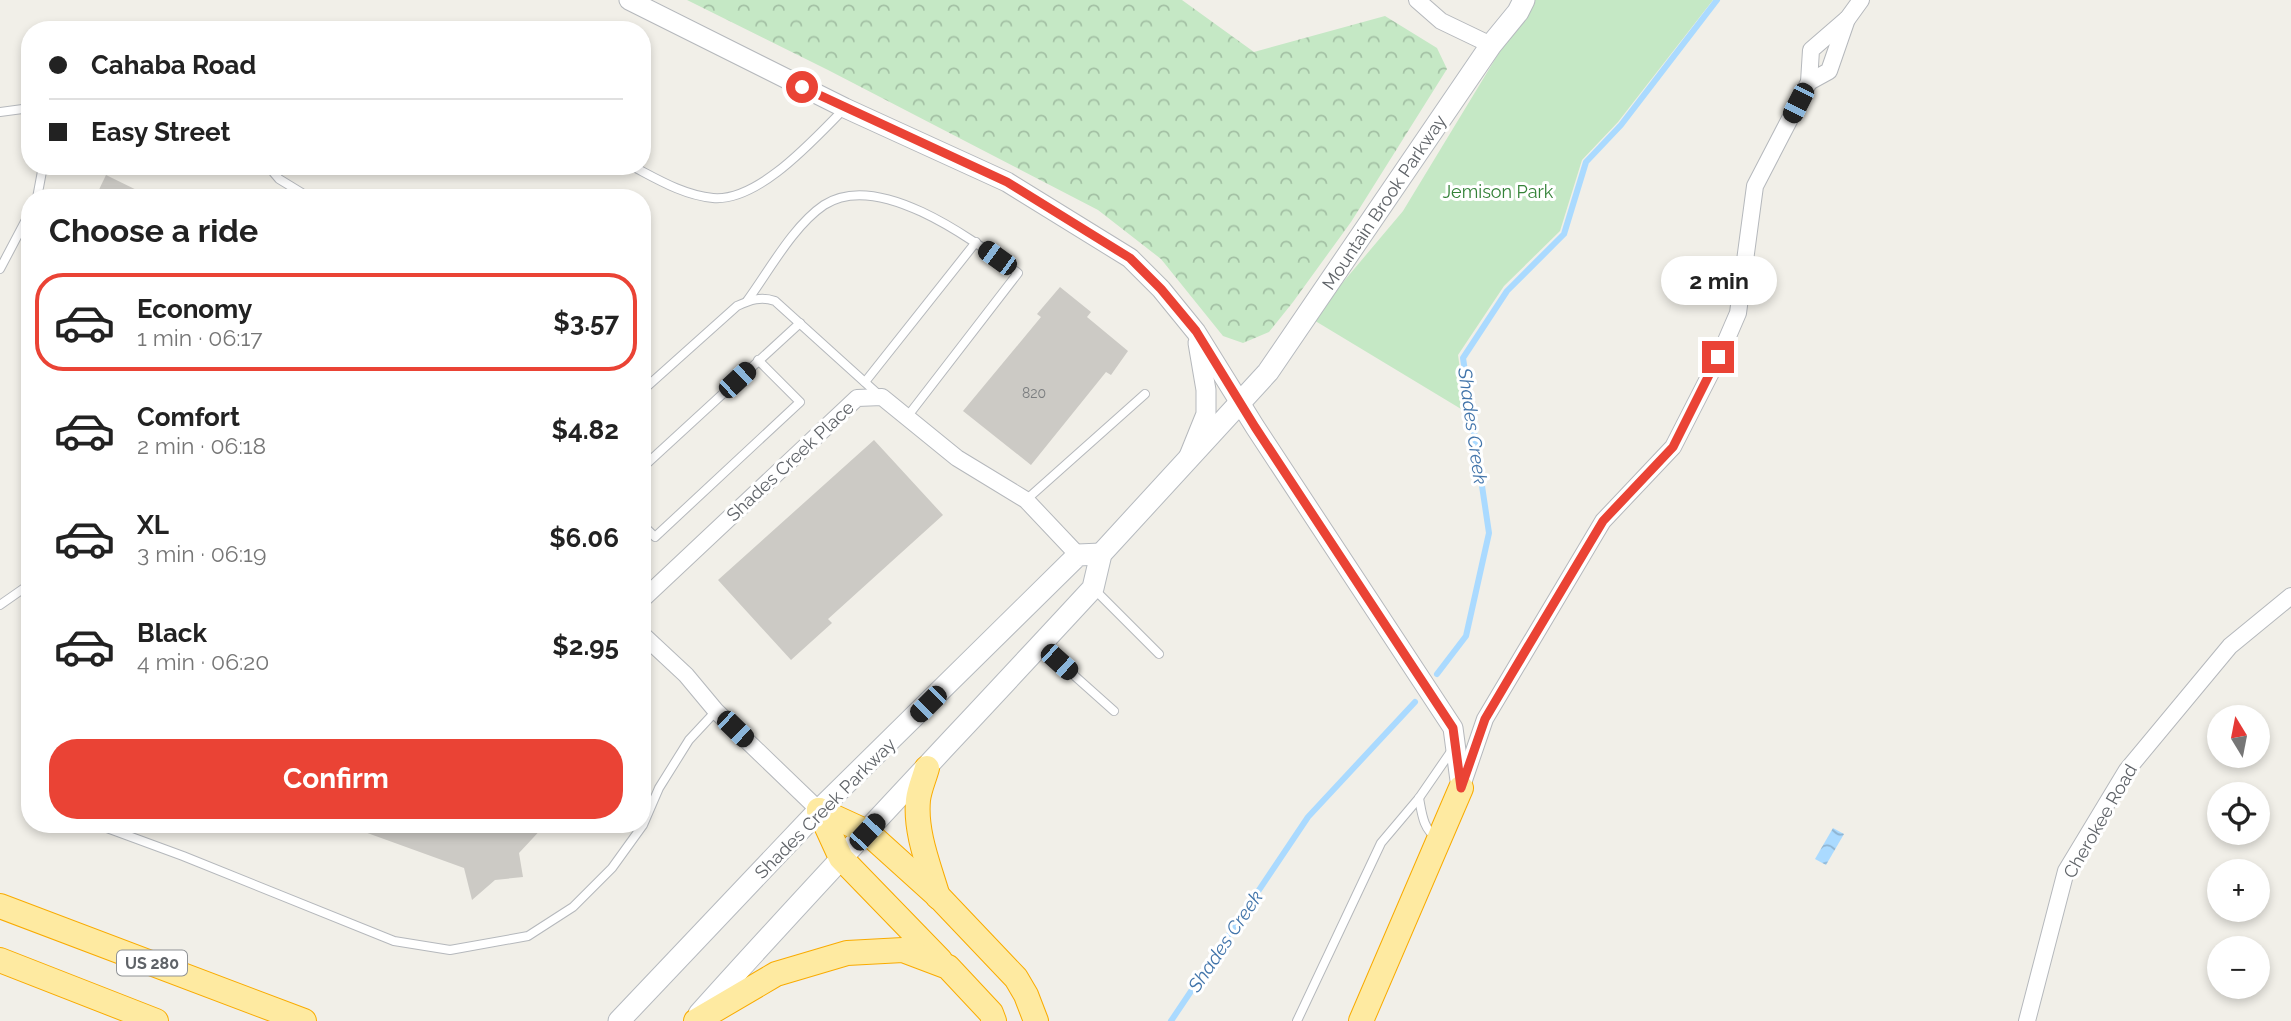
<!DOCTYPE html>
<html lang="en">
<head>
<meta charset="utf-8">
<style>
	body { margin:0; font-family:Raleway,sans-serif; background:#f6f6f6; color:#222; height:100vh; display:flex; flex-direction:column; font-size:26px; white-space:nowrap }
	* { box-sizing:border-box; margin:0 }
	p { font-size:23px; color:#767676 }
	.icon { flex:none; width:38px; height:38px; fill:none; stroke:currentColor; stroke-width:2; stroke-linecap:round; stroke-linejoin:round }
	.map { position:relative; flex:1; overflow:hidden }
	.sheet { position:absolute; left:21px; top:189px; width:630px; height:644px; display:flex; flex-direction:column; background:#fff; border-radius:28px; box-shadow:0 4px 10px #0003 }
	.sheet>* { flex:none }
	.guide { position:absolute; left:21px; top:21px; width:630px; height:154px; border-radius:28px; box-shadow:0 4px 10px #0003; display:grid; align-content:center; height:154px; padding:0 28px; background:#fff }
	.needle { width:46px; rotate:350deg }
	.controls { position:absolute; left:2207px; top:705px; display:grid; gap:14px }
	.controls a { display:grid; place-items:center; width:63px; height:63px; border-radius:50%; background:#fff; box-shadow:0 4px 10px #0003; font-size:35px }
	.end { position:absolute; width:32px; height:32px; margin:-16px; border:9px solid #ea4335; background:#fff; box-shadow:0 0 0 4px #fff }
	.from { border-radius:50% }
	.bubble { position:absolute; height:49px; border-radius:24px; background:#fff; box-shadow:0 4px 10px #0003; font-size:23px; font-weight:700; line-height:49px; text-align:center }
	.car { position:absolute; width:21px; height:42px; margin:-21px -10px; border-radius:9px; box-shadow:0 0 5px 2px #0007; background:linear-gradient(#222 24%,#8ab4d8 0 40%,#222 0 76%,#8ab4d8 0 86%,#222 0) }
	.guide b { display:flex; align-items:center; gap:24px; height:66px; font-size:26px }
	.guide b+b { border-top:2px solid #e0e0e0 }
	.guide i { width:18px; height:18px; background:#222 }
	ul { padding:0; list-style:none }
	li { display:flex; align-items:center; gap:21px; height:98px; margin:0 14px 10px; padding:0 14px; border:4px solid transparent; border-radius:28px }
	li div { flex:1 }
	li b { display:block; font-size:26px }
	li em { font-style:normal; font-weight:700 }
	li.current { border-color:#ea4335 }
	li>.icon { width:63px; height:63px; stroke-width:1.5 }
	h2 { padding:0 28px; font-size:32px; line-height:84px }
	.action { display:flex; gap:14px; margin-top:auto; padding:14px 28px }
	.action a { flex:1; height:80px; border-radius:28px; background:#ea4335; color:#fff; font-size:28px; font-weight:700; line-height:80px; text-align:center }
	.map>svg:first-child { display:block }
	.forest { fill:url(#forest-crowns) }
	.park { fill:#c5e8c5 }
	.water { fill:url(#water-waves) }
	.lines { fill:none; stroke-linecap:round; stroke-linejoin:round }
	.stream { stroke:#aadaff; stroke-width:6 }
	.building { fill:#cccac5 }
	.service-casing { stroke:#b5b8bc; stroke-width:10 }
	.minor-casing { stroke:#b5b8bc; stroke-width:18 }
	.tertiary-casing { stroke:#b5b8bc; stroke-width:21 }
	.secondary-casing { stroke:#b6babf; stroke-width:23 }
	.trunk-casing { stroke:#f9ab00; stroke-width:26 }
	.service { stroke:#fff; stroke-width:8 }
	.minor { stroke:#fff; stroke-width:16 }
	.tertiary { stroke:#fff; stroke-width:19 }
	.secondary { stroke:#fff; stroke-width:21 }
	.trunk { stroke:#feeaa1; stroke-width:24 }
	.route { stroke:#ea4335; stroke-width:9 }
	.labels { text-anchor:middle; dominant-baseline:central; stroke-width:6; stroke-linejoin:round; paint-order:stroke }
	.number-label { font-size:14px; fill:#7a7d7f }
	.shield { fill:#fff; stroke:#8f9295; stroke-width:2 }
	.shield-label { font-size:16px; font-weight:bold; fill:#5f6368 }
	.park-label { font-size:18px; fill:#348238; stroke:#fff }
	.street-label { font-size:18px; fill:#5f6368; stroke:#fff }
	.water-label { font-size:19px; font-style:italic; fill:#4174aa; stroke:#fff }
</style>
</head>
<body>
<div class="map">
<svg width="2291" height="1021" viewBox="0 0 2291 1021">
	<defs>
		<pattern id="forest-crowns" width="20" height="18" patternUnits="userSpaceOnUse" patternTransform="scale(1.75)"><rect width="20" height="18" fill="#c5e8c5"/><path d="M2 6a3 3 0 1 1 6 0M12 15a3 3 0 1 1 6 0" fill="none" stroke="#a3c0a4"/></pattern>
		<pattern id="water-waves" width="16" height="10" patternUnits="userSpaceOnUse" patternTransform="scale(1.75)"><rect width="16" height="10" fill="#aadaff"/><path d="M0 5q4-4 8 0t8 0" fill="none" stroke="#8eb4d2"/></pattern>
	</defs>
	<rect width="100%" height="100%" fill="#f1efe8"/>
	<polygon class="forest" points="687,0 1182,0 1254,52 1385,16 1437,48 1447,69 1351,222 1293,302 1269,332 1243,343 1223,336 1161,259 1098,210 828,70"/>
	<polygon class="park" points="1531,0 1713,0 1618,122 1582,160 1560,231 1504,286 1458,355 1466,412 1312,319 1403,211"/>
	<polygon class="water" points="1833,828 1844,834 1826,865 1815,859"/>
	<g class="lines">
		<g class="stream">
			<polyline points="1437,674 1466,636 1489,533 1463,358 1507,291 1564,234 1586,162 1621,125 1717,0"/>
			<polyline points="1171,1021 1308,817 1415,702"/>
		</g>
	</g>
	<g class="building">
		<polygon points="106,175 153,198 95,198"/>
		<polygon points="1060,287 1091,312 1087,317 1128,351 1111,375 1106,372 1031,465 963,411 1041,317 1037,314"/>
		<polygon points="874,440 943,515 828,619 832,623 791,660 718,580"/>
		<polygon points="349,824 546,824 519,853 523,877 495,880 472,900 464,868 348,826"/>
	</g>
	<g class="lines">
		<defs>
			<g id="service">
				<polyline points="0,112 30,108"/>
				<polyline points="268,166 279,179 310,198"/>
				<path d="M 632,166 C 657,179 683,195 713,198 C 759,202 815,138 845,108"/>
				<polyline points="37,198 43,166"/>
				<polyline points="0,269 30,212"/>
				<path d="M 747,301 C 769,271 793,226 824,205 C 879,169 974,241 1018,273 L 907,417"/>
				<polyline points="865,382 976,242"/>
				<path d="M 642,391 L 737,306 C 750,300 761,296 775,301 L 879,395"/>
				<polyline points="642,468 800,323"/>
				<polyline points="1026,500 1145,394"/>
				<polyline points="642,524 655,537 800,402 758,360"/>
				<polyline points="1094,589 1159,654"/>
				<polyline points="0,605 30,584"/>
				<polyline points="1040,645 1114,711"/>
				<path d="M 1419,798 C 1422,814 1423,829 1437,838"/>
				<polyline points="96,824 183,856 394,941 450,950 528,936 573,907 612,868 643,825 659,788 689,740 716,711"/>
				<polyline points="1297,1021 1381,843 1419,798 1452,750"/>
			</g>
			<g id="minor">
				<polyline points="1417,0 1441,21 1491,45"/>
				<polyline points="1809,82 1829,71 1847,19"/>
				<polyline points="642,600 857,398 882,397 957,458 1026,500 1078,555"/>
				<polyline points="642,634 686,675 716,711 819,810"/>
				<polyline points="1462,786 1485,719 1603,521 1673,447 1719,357 1738,313 1755,186 1809,82 1811,50 1848,18 1861,0"/>
				<polyline points="2027,1021 2066,871 2127,770 2230,646 2291,596"/>
			</g>
			<g id="tertiary">
				<polyline points="629,0 845,108 1007,182 1130,258 1161,289 1196,332 1255,427 1453,728 1461,788"/>
				<polyline points="1189,456 1206,414 1206,390 1198,343"/>
			</g>
			<g id="secondary">
				<path d="M 699,1014 C 828,870 962,730 1093,588 L 1101,554 L 1268,372 L 1491,45 L 1518,12 L 1524,0"/>
				<polyline points="619,1021 819,810 1078,555 1101,554"/>
			</g>
			<g id="trunk">
				<path d="M 927,768 C 924,779 919,790 918,800 C 915,833 929,866 938,897"/>
				<polyline points="819,810 867,832 939,897 1016,978 1026,995 1036,1021"/>
				<polyline points="819,810 841,858 940,960"/>
				<polyline points="0,906 304,1021"/>
				<polyline points="0,960 156,1021"/>
				<polyline points="696,1021 776,974 847,953 903,950 948,967 991,1013 994,1021"/>
				<polyline points="1361,1021 1461,788"/>
			</g>
		</defs>
		<use href="#service" class="service-casing"/>
		<use href="#minor" class="minor-casing"/>
		<use href="#tertiary" class="tertiary-casing"/>
		<use href="#secondary" class="secondary-casing"/>
		<use href="#trunk" class="trunk-casing"/>
		<use href="#service" class="service"/>
		<use href="#minor" class="minor"/>
		<use href="#tertiary" class="tertiary"/>
		<use href="#secondary" class="secondary"/>
		<use href="#trunk" class="trunk"/>
	</g>
	<g class="lines">
		<polyline class="route" points="802,87 1007,182 1130,258 1161,289 1196,331 1255,427 1453,728 1461,788 1485,719 1511,675 1603,521 1673,447 1718,357"/>
	</g>
	<g class="labels">
		<g class="number-label">
			<text x="1034" y="393">820</text>
		</g>
		<rect class="shield" x="117" y="950.5" width="70" height="25" rx="5"/>
		<g class="shield-label">
			<text x="152" y="963">US 280</text>
		</g>
		<g class="park-label">
			<text x="1498" y="191">Jemison Park</text>
		</g>
		<g class="street-label">
			<text transform="translate(1384 202) rotate(-56)">Mountain Brook Parkway</text>
			<text transform="translate(790 461) rotate(-43)">Shades Creek Place</text>
			<text transform="translate(825 808) rotate(-45)">Shades Creek Parkway</text>
			<text transform="translate(2100 821) rotate(-60)">Cherokee Road</text>
		</g>
		<g class="water-label">
			<text transform="translate(1473 426) rotate(82)">Shades Creek</text>
			<text transform="translate(1225 941) rotate(-56)">Shades Creek</text>
		</g>
	</g>
</svg>
<div class="controls">
<a><svg class="needle" viewBox="-14 -14 28 28"><path d="M0-13l5 13h-10z" fill="#e53935"/><path d="M0 13l5-13h-10z" fill="#767676"/></svg></a>
<a><svg class="icon" aria-label="locate" viewBox="0 0 24 24"><circle cx="12" cy="12" r="6"/><path d="M12 2v4M12 18v4M2 12h4M18 12h4"/></svg></a>
<a>+</a>
<a>−</a>
</div>
<i class="end from" style="left:802px;top:87px"></i>
<i class="end" style="left:1718px;top:357px"></i>
<div class="bubble" style="left:1661px;top:256px;width:116px">2 min</div>
<i class="car" style="left:1798px;top:103px;rotate:207deg"></i>
<i class="car" style="left:997px;top:258px;rotate:306deg"></i>
<i class="car" style="left:737px;top:380px;rotate:47deg"></i>
<i class="car" style="left:1059px;top:662px;rotate:132deg"></i>
<i class="car" style="left:928px;top:704px;rotate:225deg"></i>
<i class="car" style="left:735px;top:729px;rotate:134deg"></i>
<i class="car" style="left:867px;top:832px;rotate:43deg"></i>
<div class="guide">
<b><i class="from"></i>Cahaba Road</b>
<b><i></i>Easy Street</b>
</div>
<section class="sheet">
<h2>Choose a ride</h2>
<ul>
<li class="current"><svg class="icon" aria-label="car" viewBox="0 0 24 24"><path d="M5 17H2v-5l4-1 3-4h7l3 4 3 1v5h-3M9 17h6M6 11h13"/><circle cx="7" cy="17" r="2"/><circle cx="17" cy="17" r="2"/></svg><div><b>Economy</b><p>1 min · 06:17</p></div><em>$3.57</em></li>
<li><svg class="icon" aria-label="car" viewBox="0 0 24 24"><path d="M5 17H2v-5l4-1 3-4h7l3 4 3 1v5h-3M9 17h6M6 11h13"/><circle cx="7" cy="17" r="2"/><circle cx="17" cy="17" r="2"/></svg><div><b>Comfort</b><p>2 min · 06:18</p></div><em>$4.82</em></li>
<li><svg class="icon" aria-label="car" viewBox="0 0 24 24"><path d="M5 17H2v-5l4-1 3-4h7l3 4 3 1v5h-3M9 17h6M6 11h13"/><circle cx="7" cy="17" r="2"/><circle cx="17" cy="17" r="2"/></svg><div><b>XL</b><p>3 min · 06:19</p></div><em>$6.06</em></li>
<li><svg class="icon" aria-label="car" viewBox="0 0 24 24"><path d="M5 17H2v-5l4-1 3-4h7l3 4 3 1v5h-3M9 17h6M6 11h13"/><circle cx="7" cy="17" r="2"/><circle cx="17" cy="17" r="2"/></svg><div><b>Black</b><p>4 min · 06:20</p></div><em>$2.95</em></li>
</ul>
<div class="action"><a>Confirm</a></div>
</section>
</div>
</body>
</html>
